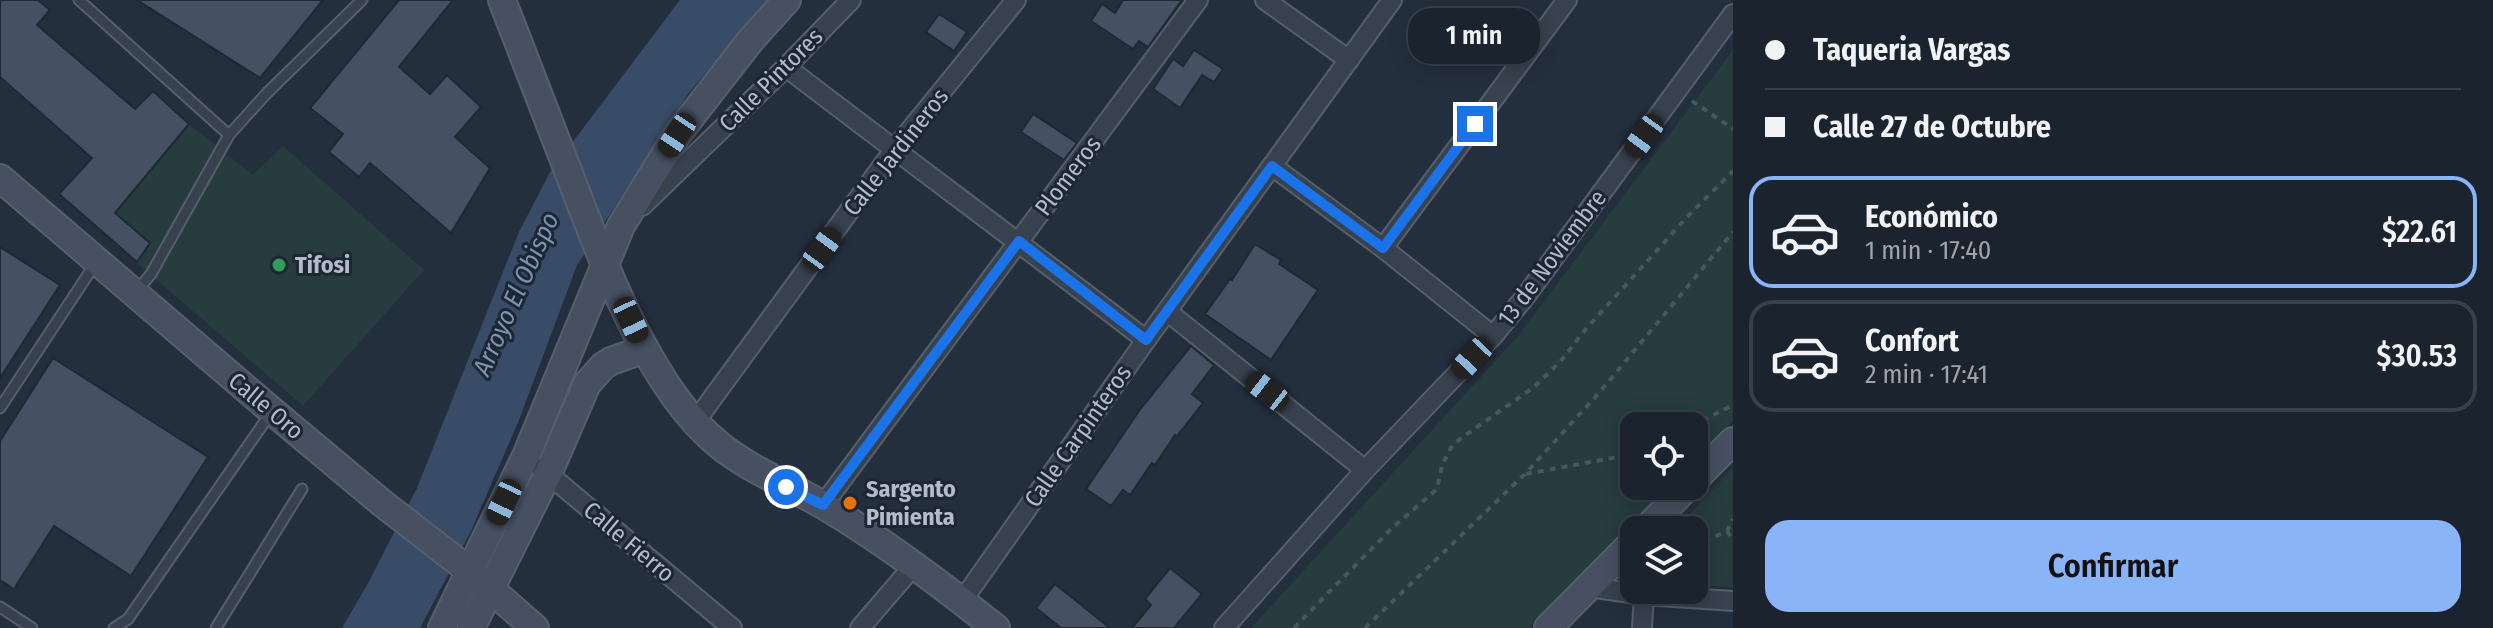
<!DOCTYPE html>
<html lang="es">
<head>
<meta charset="utf-8">
<style>
	body { margin:0; font-family:"Fira Sans Condensed",sans-serif; background:#242b36; color:#f1f3f6; height:100vh; display:flex; flex-direction:column; font-size:30px; white-space:nowrap }
	* { box-sizing:border-box; margin:0 }
	p { font-size:26px; color:#a0a4aa }
	.icon { flex:none; width:44px; height:44px; fill:none; stroke:currentColor; stroke-width:2; stroke-linecap:round; stroke-linejoin:round }
	.map { position:relative; flex:1; overflow:hidden }
	.sheet { display:flex; flex-direction:column; background:#1b232e; width:760px }
	.sheet>* { flex:none }
	.top-card { display:grid; align-content:center; height:176px; padding:0 32px; background:#1b232e }
	.controls { position:absolute; left:1620px; top:412px; display:grid; gap:16px }
	.controls a { display:grid; place-items:center; width:88px; height:88px; border-radius:16px; background:#1b232e; box-shadow:0 4px 20px #0003,0 0 0 2px #39404a; font-size:40px }
	.end { position:absolute; width:36px; height:36px; margin:-18px; border:10px solid #1a73e8; background:#fff; box-shadow:0 0 0 4px #fff }
	.from { border-radius:50% }
	.bubble { position:absolute; height:56px; border-radius:24px; background:#1b232e; box-shadow:0 4px 20px #0003,0 0 0 2px #39404a; font-size:26px; font-weight:600; line-height:56px; text-align:center }
	.car { position:absolute; width:24px; height:48px; margin:-24px -12px; border-radius:10px; box-shadow:0 0 6px 2px #0007; background:linear-gradient(#222 24%,#8ab4d8 0 40%,#222 0 76%,#8ab4d8 0 86%,#222 0) }
	.top-card b { display:flex; align-items:center; gap:28px; height:76px; font-size:30px }
	.top-card b+b { border-top:2px solid #39404a }
	.top-card i { width:20px; height:20px; background:#f1f3f6 }
	ul { padding:0; list-style:none }
	li { display:flex; align-items:center; gap:24px; height:112px; margin:0 16px 12px; padding:0 16px; border:4px solid #39404a; border-radius:24px }
	li div { flex:1 }
	li b { display:block; font-size:30px }
	li em { font-style:normal; font-weight:600 }
	li.active { border-color:#8ab4f8 }
	li>.icon { width:72px; height:72px; stroke-width:1.5 }
	.action { display:flex; gap:16px; margin-top:auto; padding:16px 32px }
	.action a { flex:1; height:92px; border-radius:24px; background:#8ab4f8; color:#111; font-size:32px; font-weight:600; line-height:92px; text-align:center }
	main { display:flex; flex:1; min-height:0 }
	.map>svg:first-child { display:block }
	.green { fill:#263c3f }
	.water { fill:#394c67 }
	.building { fill:#455162; stroke:#1f2835; stroke-width:2 }
	.lines { fill:none; stroke-linecap:round; stroke-linejoin:round }
	.lane-casing { stroke:#565f6c; stroke-width:13 }
	.street-casing { stroke:#565f6c; stroke-width:22 }
	.secondary-casing { stroke:#565f6c; stroke-width:30 }
	.path { stroke:#44595c; stroke-width:4; stroke-dasharray:6 6; stroke-linecap:butt }
	.lane { stroke:#38414e; stroke-width:9 }
	.street { stroke:#38414e; stroke-width:18 }
	.secondary { stroke:#465061; stroke-width:26 }
	.route { stroke:#1a73e8; stroke-width:10 }
	.leisure-dot { fill:#2e9e5b; stroke:#1d2633; stroke-width:3 }
	.food-dot { fill:#e8710a; stroke:#1d2633; stroke-width:3 }
	.labels { text-anchor:middle; dominant-baseline:central; stroke-width:6; stroke-linejoin:round; paint-order:stroke }
	.street-label { font-size:24px; fill:#b4bcc9; stroke:#1d2633 }
	.poi-label { font-size:24px; font-weight:bold; fill:#b4bcc9; stroke:#1d2633; text-anchor:start }
	.water-label { font-size:26px; font-style:italic; fill:#7c92b1; stroke:#1d2633 }
</style>
</head>
<body>
<main>
<div class="map">
<svg width="1733" height="628" viewBox="0 0 1733 628">
	<rect width="100%" height="100%" fill="#242f3e"/>
	<g class="green">
		<polygon points="1733,50 1733,421 1694,461 1694,426 1634,426 1634,486 1669,486 1528,628 1251,628 1518,336"/>
		<polygon points="189,124 253,175 283,146 424,270 303,406 100,231"/>
		<polygon points="1733,468 1733,587 1694,585 1694,530 1674,530"/>
	</g>
	<polygon class="water" points="680,0 768,0 688,94 577,265 519,420 471,531 420,628 342,628 367,585 417,488 519,232 550,172"/>
	<g class="building">
		<polygon points="0,0 38,0 50,10 37,25 135,109 153,91 189,124 115,213 150,243 137,262 59,194 92,158 0,77"/>
		<polygon points="137,0 323,0 260,78"/>
		<polygon points="399,0 453,0 399,67 430,94 447,75 481,107 455,137 490,168 451,233 370,163 359,177 329,152 343,134 310,108"/>
		<polygon points="1123,0 1182,0 1148,47 1139,41 1133,49 1091,21 1102,4 1115,13"/>
		<polygon points="939,14 967,32 954,51 926,32"/>
		<polygon points="1194,50 1223,69 1214,82 1202,75 1180,108 1153,89 1173,59 1183,66"/>
		<polygon points="1033,114 1077,143 1064,160 1021,132"/>
		<polygon points="1255,244 1281,260 1279,264 1318,290 1271,360 1205,314 1230,279 1232,280"/>
		<polygon points="0,247 60,285 0,378"/>
		<polygon points="1191,346 1214,365 1192,394 1203,403 1177,436 1175,435 1155,465 1152,463 1130,495 1123,490 1111,506 1086,489 1139,411"/>
		<polygon points="53,358 208,457 131,576 54,526 14,589 0,580 0,441"/>
		<polygon points="1170,568 1202,594 1174,628 1132,628 1151,605 1145,599"/>
		<polygon points="1055,584 1110,628 1061,628 1036,608"/>
	</g>
	<g class="lines">
		<defs>
			<g id="lane">
				<polyline points="79,0 229,135 267,93 362,0"/>
				<polyline points="136,292 151,274 229,135"/>
				<polyline points="0,408 95,264"/>
				<polyline points="0,607 32,628"/>
				<polyline points="114,628 128,619 270,414"/>
				<polyline points="216,628 302,489"/>
			</g>
			<g id="street">
				<polyline points="1265,0 1349,60"/>
				<path d="M 786,67 C 906,159 1027,248 1146,340"/>
				<polyline points="1272,166 1383,248 1493,336"/>
				<polyline points="642,206 786,67 851,0"/>
				<polyline points="1383,248 1567,0"/>
				<polyline points="1168,312 1365,470"/>
				<polyline points="695,422 894,150 1016,0"/>
				<polyline points="541,468 732,628"/>
				<polyline points="823,505 1198,0"/>
				<polyline points="1589,587 1644,595 1733,601"/>
				<polyline points="962,601 1146,340 1392,0"/>
				<polyline points="860,628 915,564"/>
				<polyline points="1224,628 1365,470 1493,336 1525,297 1733,14"/>
				<polyline points="1642,628 1644,595"/>
			</g>
			<g id="secondary">
				<path d="M 502,0 C 525,59 547,117 570,176 C 602,259 648,387 718,444 C 751,471 792,486 828,508 C 888,544 942,585 996,628"/>
				<polyline points="0,178 272,411 382,503 471,572 535,628"/>
				<polyline points="1694,480 1733,441"/>
				<polyline points="1645,530 1688,486"/>
				<polyline points="442,628 526,456 621,226 677,135 750,41 787,0"/>
				<polyline points="471,628 548,474 587,384 603,366 611,361 645,349"/>
				<polyline points="1548,628 1634,541"/>
			</g>
		</defs>
		<use href="#lane" class="lane-casing"/>
		<use href="#street" class="street-casing"/>
		<use href="#secondary" class="secondary-casing"/>
		<g class="path">
			<polyline points="1692,101 1733,129"/>
			<polyline points="1692,426 1733,405"/>
			<polyline points="1526,474 1623,456 1634,451"/>
			<polyline points="1727,531 1733,540"/>
			<polyline points="1694,547 1727,531 1733,519"/>
			<polyline points="1294,628 1391,529 1437,489 1442,465 1453,444 1534,387 1560,362 1585,330 1688,216 1733,171"/>
			<polyline points="1365,628 1524,475 1599,393 1733,232"/>
		</g>
		<use href="#lane" class="lane"/>
		<use href="#street" class="street"/>
		<use href="#secondary" class="secondary"/>
	</g>
	<g class="lines">
		<polyline class="route" points="786,487 823,505 1019,241 1146,340 1272,166 1383,248 1475,124"/>
	</g>
	<circle class="leisure-dot" cx="279" cy="265" r="8"/>
	<circle class="food-dot" cx="850" cy="503" r="8"/>
	<g class="labels">
		<g class="street-label">
			<text transform="translate(771 80) rotate(-45)">Calle Pintores</text>
			<text transform="translate(896 152) rotate(-52)">Calle Jardineros</text>
			<text transform="translate(1068 176) rotate(-53)">Plomeros</text>
			<text transform="translate(1552 258) rotate(-53)">13 de Noviembre</text>
			<text transform="translate(266 406) rotate(40)">Calle Oro</text>
			<text transform="translate(1078 436) rotate(-55)">Calle Carpinteros</text>
			<text transform="translate(629 542) rotate(40)">Calle Fierro</text>
		</g>
		<g class="poi-label">
			<text x="295" y="265">Tifosi</text>
			<text x="866" y="489">Sargento<tspan x="866" dy="28">Pimienta</tspan></text>
		</g>
		<g class="water-label">
			<text transform="translate(516 294) rotate(-66)">Arroyo El Obispo</text>
		</g>
	</g>
</svg>
<div class="controls">
<a><svg class="icon" aria-label="locate" viewBox="0 0 24 24"><circle cx="12" cy="12" r="6"/><path d="M12 2v4M12 18v4M2 12h4M18 12h4"/></svg></a>
<a><svg class="icon" aria-label="layers" viewBox="0 0 24 24"><path d="M12 4l9 5-9 5-9-5zM3 14l9 5 9-5"/></svg></a>
</div>
<i class="end from" style="left:786px;top:487px"></i>
<i class="end" style="left:1475px;top:124px"></i>
<div class="bubble" style="left:1408px;top:8px;width:132px">1 min</div>
<i class="car" style="left:677px;top:135px;rotate:213deg"></i>
<i class="car" style="left:1644px;top:136px;rotate:216deg"></i>
<i class="car" style="left:822px;top:249px;rotate:36deg"></i>
<i class="car" style="left:631px;top:320px;rotate:155deg"></i>
<i class="car" style="left:1472px;top:358px;rotate:223deg"></i>
<i class="car" style="left:1267px;top:391px;rotate:308deg"></i>
<i class="car" style="left:504px;top:502px;rotate:205deg"></i>
</div>
<section class="sheet">
<div class="top-card">
<b><i class="from"></i>Taqueria Vargas</b>
<b><i></i>Calle 27 de Octubre</b>
</div>
<ul>
<li class="active"><svg class="icon" aria-label="car" viewBox="0 0 24 24"><path d="M5 17H2v-5l4-1 3-4h7l3 4 3 1v5h-3M9 17h6M6 11h13"/><circle cx="7" cy="17" r="2"/><circle cx="17" cy="17" r="2"/></svg><div><b>Económico</b><p>1 min · 17:40</p></div><em>$22.61</em></li>
<li><svg class="icon" aria-label="car" viewBox="0 0 24 24"><path d="M5 17H2v-5l4-1 3-4h7l3 4 3 1v5h-3M9 17h6M6 11h13"/><circle cx="7" cy="17" r="2"/><circle cx="17" cy="17" r="2"/></svg><div><b>Confort</b><p>2 min · 17:41</p></div><em>$30.53</em></li>
</ul>
<div class="action"><a>Confirmar</a></div>
</section>
</main>
</body>
</html>
